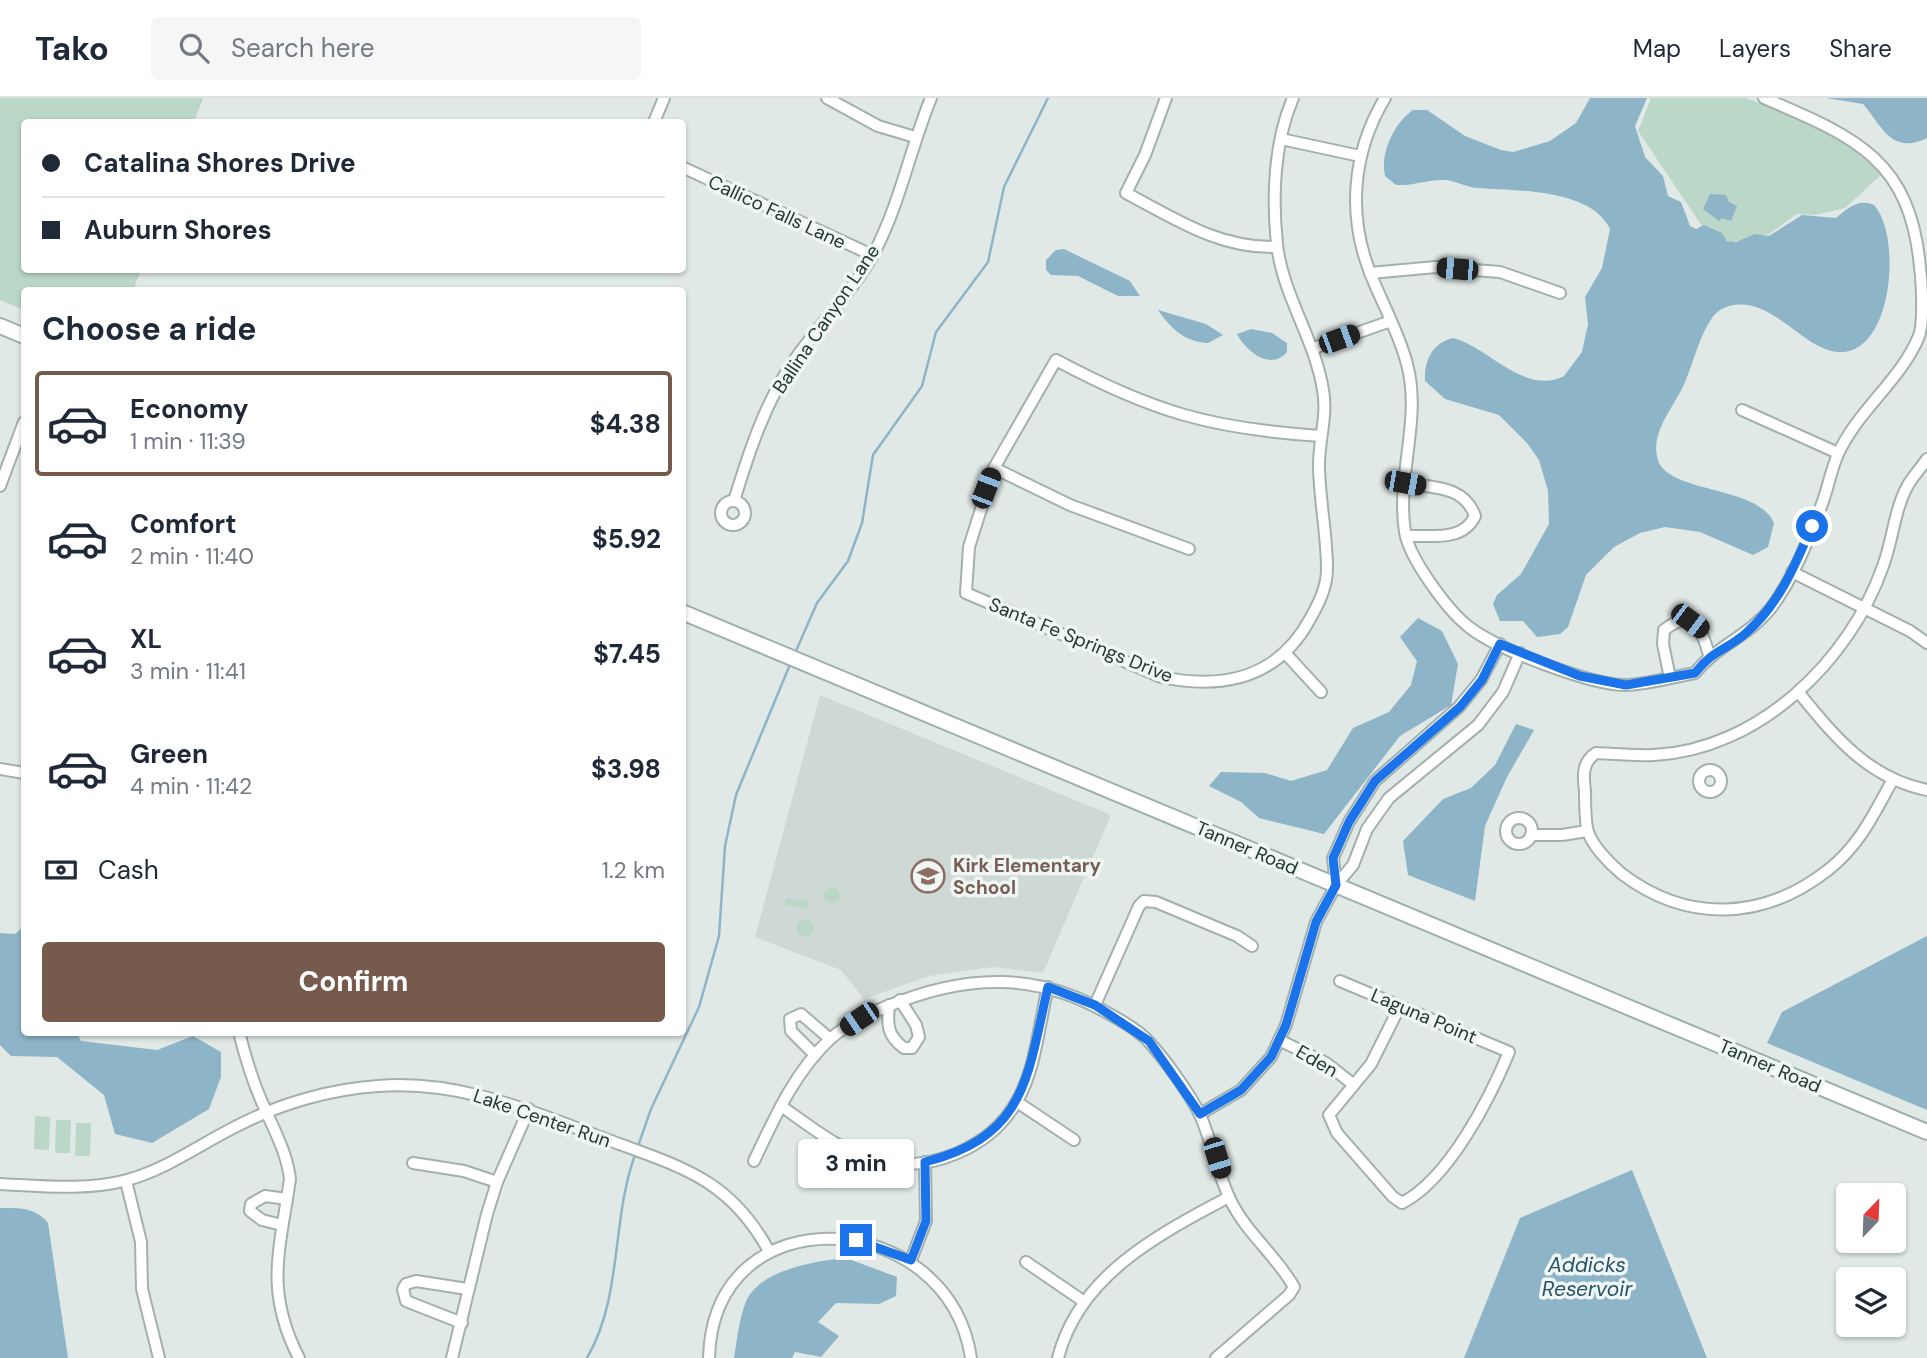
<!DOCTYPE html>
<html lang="en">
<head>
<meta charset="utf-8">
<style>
	body { margin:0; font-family:"DM Sans",sans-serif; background:#f6f6f7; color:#1f2937; height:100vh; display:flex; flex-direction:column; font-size:26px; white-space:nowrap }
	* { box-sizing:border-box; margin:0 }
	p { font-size:23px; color:#747a83 }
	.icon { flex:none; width:38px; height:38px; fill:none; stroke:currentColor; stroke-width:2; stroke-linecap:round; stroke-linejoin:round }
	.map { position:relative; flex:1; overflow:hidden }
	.panel { position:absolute; left:21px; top:189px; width:665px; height:749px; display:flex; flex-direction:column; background:#fff; border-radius:7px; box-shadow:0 2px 5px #0004 }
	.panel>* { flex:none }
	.guide { position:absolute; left:21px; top:21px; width:665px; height:154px; border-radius:7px; box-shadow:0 2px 5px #0004; display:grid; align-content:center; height:154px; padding:0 21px; background:#fff }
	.needle { width:46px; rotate:23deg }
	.controls { position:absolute; left:1836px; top:1085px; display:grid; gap:14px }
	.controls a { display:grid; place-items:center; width:70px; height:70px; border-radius:7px; background:#fff; box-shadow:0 2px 5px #0004; font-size:35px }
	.end { position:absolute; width:32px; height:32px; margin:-16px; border:9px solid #1a73e8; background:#fff; box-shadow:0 0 0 4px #fff }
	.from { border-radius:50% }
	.bubble { position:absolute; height:49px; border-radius:7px; background:#fff; box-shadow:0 2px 5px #0004; font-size:23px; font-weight:700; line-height:49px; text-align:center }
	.car { position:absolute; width:21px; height:42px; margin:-21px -10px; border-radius:9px; box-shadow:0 0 5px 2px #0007; background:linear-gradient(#222 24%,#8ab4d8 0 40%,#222 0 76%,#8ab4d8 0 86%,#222 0) }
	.guide b { display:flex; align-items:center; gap:24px; height:66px; font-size:26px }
	.guide b+b { border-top:2px solid #e0e1e3 }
	.guide i { width:18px; height:18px; background:#1f2937 }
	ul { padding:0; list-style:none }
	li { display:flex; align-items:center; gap:21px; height:105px; margin:0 14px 10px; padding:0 7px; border:4px solid transparent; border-radius:7px }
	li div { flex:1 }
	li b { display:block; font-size:26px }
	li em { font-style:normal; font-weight:700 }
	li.selected { border-color:#765b4c }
	li>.icon { width:63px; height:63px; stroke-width:1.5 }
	h2 { padding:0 21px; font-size:32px; line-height:84px }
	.pay { display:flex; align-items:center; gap:18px; height:77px; padding:0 21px; font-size:26px }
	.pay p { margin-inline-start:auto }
	.button { display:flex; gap:14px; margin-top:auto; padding:14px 21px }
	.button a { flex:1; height:80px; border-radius:7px; background:#765b4c; color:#fff; font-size:28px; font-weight:700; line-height:80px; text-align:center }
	header { display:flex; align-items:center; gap:42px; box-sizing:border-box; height:98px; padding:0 35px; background:#fff; border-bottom:2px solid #e0e1e3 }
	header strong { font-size:33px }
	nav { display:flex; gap:38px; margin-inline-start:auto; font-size:24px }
	.search { width:490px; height:63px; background:#f6f6f7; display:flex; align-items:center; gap:18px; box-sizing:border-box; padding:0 24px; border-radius:7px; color:#747a83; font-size:26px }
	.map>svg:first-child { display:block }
	.built { fill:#ced8d5 }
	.green { fill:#bbd7c8 }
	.water { fill:#8eb4c7 }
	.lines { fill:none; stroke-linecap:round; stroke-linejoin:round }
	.stream { stroke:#8eb4c7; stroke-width:2.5 }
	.minor-casing { stroke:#a4b0ad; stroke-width:14 }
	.secondary-casing { stroke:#9db0ac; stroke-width:18 }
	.minor { stroke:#fff; stroke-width:10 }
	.secondary { stroke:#fff; stroke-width:14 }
	.route { stroke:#1a73e8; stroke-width:9 }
	.labels { text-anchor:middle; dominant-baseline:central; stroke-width:7; stroke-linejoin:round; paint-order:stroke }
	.street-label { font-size:19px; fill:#233735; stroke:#eff6f4 }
	.education-label { font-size:19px; font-weight:bold; fill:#785e54; stroke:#eff6f4; text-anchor:start }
	.water-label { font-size:21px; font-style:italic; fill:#25536a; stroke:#eff6f4 }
</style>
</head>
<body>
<header>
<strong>Tako</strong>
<div class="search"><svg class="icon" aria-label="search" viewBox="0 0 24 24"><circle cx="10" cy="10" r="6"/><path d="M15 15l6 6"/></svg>Search here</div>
<nav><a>Map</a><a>Layers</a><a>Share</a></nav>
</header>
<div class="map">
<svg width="1927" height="1260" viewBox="0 0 1927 1260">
	<rect width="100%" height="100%" fill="#e0e9e6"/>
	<polygon class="built" points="820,597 1111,717 1043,875 993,869 929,878 864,901 841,872 755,839"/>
	<g class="green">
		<polygon points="0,0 203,0 194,24 24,24 24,172 141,172 133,192 24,192 24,212 0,202"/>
		<polygon points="1651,0 1745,0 1782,13 1843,42 1882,76 1845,110 1815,117 1797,116 1769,136 1732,144 1704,131 1638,33"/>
		<circle cx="832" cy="797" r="8"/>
		<polygon points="786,800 808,803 807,810 785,807"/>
		<circle cx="805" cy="830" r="9"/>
		<polygon points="35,1018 50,1019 49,1052 34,1051"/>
		<polygon points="56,1022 71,1022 70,1055 55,1055"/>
		<polygon points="76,1025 91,1025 90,1058 75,1058"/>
	</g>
	<g class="water">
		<path d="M 1590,0 L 1647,0 L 1635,28 L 1645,59 L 1663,78 L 1668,98 L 1681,104 L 1690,128 L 1696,131 L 1704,127 L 1722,135 L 1727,143 L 1736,144 L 1755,136 L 1769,138 L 1802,117 L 1836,120 C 1847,111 1858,100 1874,107 C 1901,136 1894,249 1844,254 C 1806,257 1777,201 1734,207 C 1726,208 1716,213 1712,220 C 1699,239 1694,263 1685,284 C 1676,307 1649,334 1658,362 C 1669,396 1758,387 1774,425 L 1768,449 L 1753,457 L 1700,434 L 1665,429 L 1640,435 L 1614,449 L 1586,477 L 1568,529 L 1560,536 L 1537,539 L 1523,523 L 1500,523 L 1493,506 L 1497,497 L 1521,476 L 1549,426 L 1548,393 L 1539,362 L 1527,345 L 1499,317 L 1445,301 L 1425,283 C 1424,263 1432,245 1453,240 C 1489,249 1524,298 1564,278 L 1582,254 L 1588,226 L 1585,199 L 1602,170 L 1610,131 C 1590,90 1516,93 1477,90 C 1466,89 1456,83 1445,82 C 1429,81 1413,88 1396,87 L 1385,78 C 1380,55 1394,25 1413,12 L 1427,12 L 1465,38 L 1501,52 L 1513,54 L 1550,43 L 1576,25 Z"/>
		<path d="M 1826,0 L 1927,0 L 1927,40 C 1891,58 1881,26 1863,6 Z"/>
		<polygon points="1710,96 1726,97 1729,104 1737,108 1731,123 1722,120 1719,123 1703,111"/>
		<polygon points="1064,151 1130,183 1140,198 1118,198 1078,178 1051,177 1046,172 1046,162 1056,152"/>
		<path d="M 1158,212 L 1206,226 L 1223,237 L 1208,245 C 1185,244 1171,231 1158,212 Z"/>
		<path d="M 1251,231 L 1272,235 L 1287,245 L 1287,254 C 1270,274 1245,252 1237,236 Z"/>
		<polygon points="1418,520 1442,533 1458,566 1451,607 1400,638 1324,736 1259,720 1241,704 1209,688 1221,674 1265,675 1291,683 1327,672 1353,630 1389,614 1411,587 1417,563 1400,539"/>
		<polygon points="1516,626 1534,632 1507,679 1485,728 1475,803 1408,777 1403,743 1443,701 1471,690 1495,667"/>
		<polygon points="24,828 24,934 77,935 81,943 157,952 193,938 221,954 221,979 209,1011 152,1045 115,1036 104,997 57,959 11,958 0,947 0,835 15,836"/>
		<polygon points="1927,838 1927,1012 1767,945 1782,914"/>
		<polygon points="1632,1072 1707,1260 1464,1260 1520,1120"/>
		<path d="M 0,1110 C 19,1110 35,1109 48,1125 L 68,1260 L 0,1260 Z"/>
		<path d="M 846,1160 L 897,1179 L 896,1198 L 879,1206 L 836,1205 L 818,1224 L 839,1238 L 821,1259 L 795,1254 L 792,1260 L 734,1260 C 737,1242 739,1222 745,1206 C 757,1172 815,1163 846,1160 Z"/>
	</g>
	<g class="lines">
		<g class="stream">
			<polyline points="795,555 817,505 848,463 862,425 873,357 922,288 936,234 988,164 1004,89 1048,0"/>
			<polyline points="637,1051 651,1011 699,909 719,838 725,748 736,697 791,564"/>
			<path d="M 587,1260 C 623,1198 611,1123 635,1057"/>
		</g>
		<defs>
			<g id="minor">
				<polyline points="827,0 878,28 915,39"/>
				<path d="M 1166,0 L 1145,57 L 1126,95 C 1175,121 1220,151 1277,149"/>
				<path d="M 1293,0 C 1274,44 1272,99 1277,146 C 1282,196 1315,241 1323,292 C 1328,318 1318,344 1319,371 C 1320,404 1327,438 1327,471 C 1327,489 1319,505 1310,521 C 1278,580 1224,592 1161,579 L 966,495 L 969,449 L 994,370 L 1056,262 C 1153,314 1212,331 1321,338"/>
				<path d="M 1385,0 C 1352,55 1347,118 1371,177 C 1383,207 1399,235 1407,266 C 1422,321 1396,378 1405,434 C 1409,460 1448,513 1469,529 C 1496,551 1593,588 1627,587 C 1649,586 1673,579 1695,575 C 1716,548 1749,538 1771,510 C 1793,481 1809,441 1822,406 C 1828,390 1831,372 1838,356 C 1858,312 1901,282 1919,238 C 1924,225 1922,185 1920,169 C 1910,61 1855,39 1764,0"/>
				<polyline points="654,24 664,0"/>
				<polyline points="1281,41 1360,58"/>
				<polyline points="682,69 872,157"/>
				<polyline points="1370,175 1436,169 1500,174 1560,195"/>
				<polyline points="1314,250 1391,223"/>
				<polyline points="1742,312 1838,355"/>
				<polyline points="994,370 1070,407 1189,451"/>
				<path d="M 1405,385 C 1433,390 1464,387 1475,418 C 1463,444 1431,437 1406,438"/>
				<polyline points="0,388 24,324"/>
				<path d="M 734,403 C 749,354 765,304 795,261 C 820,226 853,193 874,155 C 900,106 910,51 931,0"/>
				<circle cx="733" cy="415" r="12"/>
				<polyline points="1792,474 1910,533 1927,545"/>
				<polyline points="1286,556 1321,594"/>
				<path d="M 1670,580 L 1663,546 L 1664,532 C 1693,509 1702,531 1709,557"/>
				<path d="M 1799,595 C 1835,639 1868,680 1927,692"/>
				<polyline points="0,671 24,675"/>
				<circle cx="1710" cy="683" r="11"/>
				<path d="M 1892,683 C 1874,716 1859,748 1828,772 C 1763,823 1687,825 1622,776 C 1610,766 1590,746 1587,730 C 1585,718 1585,705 1585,693 C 1583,678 1582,664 1596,655 C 1615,656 1635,658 1654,657 C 1758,652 1850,563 1883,468 C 1893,442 1894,412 1908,387 C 1913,378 1921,370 1927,361"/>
				<circle cx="1519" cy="733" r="13"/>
				<polyline points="1531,737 1562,737 1587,733"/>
				<polyline points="1336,787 1333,760 1349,724 1375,683 1459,609 1481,582 1500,546"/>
				<path d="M 1340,883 L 1509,954 C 1490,1000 1449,1081 1402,1105 L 1393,1099 L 1337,1035 L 1329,1017 L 1371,966 L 1400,908"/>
				<path d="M 889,907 C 887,926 887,938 904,950 L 912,950 L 919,939 L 916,927 L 900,902"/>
				<polyline points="1095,907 1139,808 1144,803 1156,804 1237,838 1252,848"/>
				<path d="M 239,934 C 246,962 254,988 266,1013 C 276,1036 287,1056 290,1081 C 280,1152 264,1192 299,1260"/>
				<polyline points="1279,942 1326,965 1354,987"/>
				<polyline points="815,957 791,933 790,921 801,916 830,941"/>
				<polyline points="1017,1004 1074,1042"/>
				<path d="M 781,1008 C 810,1028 842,1055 878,1063 C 930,1075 991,1050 1017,1003 C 1036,971 1039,925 1048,889"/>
				<polyline points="1200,1016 1241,992 1271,959 1286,927 1316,824 1336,787 1353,767 1367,731 1389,700 1478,627 1503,594 1520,555"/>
				<path d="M 754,1063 C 774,1021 794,975 829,942 C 845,927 868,916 888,908 C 966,876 1037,873 1111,917 C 1124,924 1140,933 1150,945 C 1166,963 1191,997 1201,1019 C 1212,1045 1217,1073 1229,1099 C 1244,1133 1276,1157 1294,1189 L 1289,1197 L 1216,1260"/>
				<polyline points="413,1065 464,1073 497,1084"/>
				<polyline points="126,1083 141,1144 142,1191 159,1260"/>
				<path d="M 0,1086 C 41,1088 87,1093 127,1082 C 168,1071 203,1044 241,1026 C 282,1005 332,991 378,988 C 462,981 537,1016 614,1044 C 684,1070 730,1082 769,1153"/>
				<polyline points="282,1127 262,1122 250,1113 251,1106 265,1098 287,1101"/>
				<polyline points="911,1162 926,1123 925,1064"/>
				<polyline points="1026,1164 1083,1203"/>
				<polyline points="462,1225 406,1203 403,1191 406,1186 416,1183 467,1191"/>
				<polyline points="452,1260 487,1116 497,1084 529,1011"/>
				<path d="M 709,1260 C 713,1094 948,1108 971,1260"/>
				<path d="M 1058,1260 C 1079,1177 1159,1136 1229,1099"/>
			</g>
			<g id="secondary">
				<polyline points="0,228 24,238"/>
				<polyline points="682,514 1927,1034"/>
			</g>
		</defs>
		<use href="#minor" class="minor-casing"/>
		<use href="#secondary" class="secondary-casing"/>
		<use href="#minor" class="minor"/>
		<use href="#secondary" class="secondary"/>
	</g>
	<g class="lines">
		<path class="route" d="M 856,1142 L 911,1162 L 926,1123 L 925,1064 C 1027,1038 1027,979 1048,889 L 1095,907 L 1149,943 L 1200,1016 L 1241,992 L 1271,959 L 1286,927 L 1316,824 L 1336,787 L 1333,760 L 1349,724 L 1375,683 L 1460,609 L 1482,582 L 1500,546 L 1580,578 L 1626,587 L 1695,575 C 1714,551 1727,552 1746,535 C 1779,506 1795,468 1812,428"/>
	</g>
	<defs>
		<symbol id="school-ring" viewBox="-11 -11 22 22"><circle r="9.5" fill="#eff6f4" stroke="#8d6e63" stroke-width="1.5"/><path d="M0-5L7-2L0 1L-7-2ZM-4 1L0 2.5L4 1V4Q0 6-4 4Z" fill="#8d6e63"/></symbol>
	</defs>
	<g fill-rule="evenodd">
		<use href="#school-ring" x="909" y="759" width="38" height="38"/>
	</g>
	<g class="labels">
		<g class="street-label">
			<text transform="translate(777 114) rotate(25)">Callico Falls Lane</text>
			<text transform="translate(826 221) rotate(-56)">Ballina Canyon Lane</text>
			<text transform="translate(1081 542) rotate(22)">Santa Fe Springs Drive</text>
			<text transform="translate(1247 750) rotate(23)">Tanner Road</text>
			<text transform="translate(1424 918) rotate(23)">Laguna Point</text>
			<text transform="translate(1317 963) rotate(30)">Eden</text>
			<text transform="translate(1770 968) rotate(23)">Tanner Road</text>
			<text transform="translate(542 1020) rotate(19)">Lake Center Run</text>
		</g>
		<g class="education-label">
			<text x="953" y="767">Kirk Elementary<tspan x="953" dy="22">School</tspan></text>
		</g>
		<g class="water-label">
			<text x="1587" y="1167">Addicks<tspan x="1587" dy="24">Reservoir</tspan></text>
		</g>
	</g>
</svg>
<div class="controls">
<a><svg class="needle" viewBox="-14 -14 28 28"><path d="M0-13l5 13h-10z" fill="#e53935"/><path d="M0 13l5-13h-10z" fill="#747a83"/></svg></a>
<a><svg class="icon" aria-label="layers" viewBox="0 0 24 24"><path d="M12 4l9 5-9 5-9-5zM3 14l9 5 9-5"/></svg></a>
</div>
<i class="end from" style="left:1812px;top:428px"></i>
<i class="end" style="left:856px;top:1142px"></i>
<div class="bubble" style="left:798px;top:1041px;width:116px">3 min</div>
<i class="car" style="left:1457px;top:171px;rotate:275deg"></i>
<i class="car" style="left:1339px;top:241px;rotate:70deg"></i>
<i class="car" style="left:1405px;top:385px;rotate:100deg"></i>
<i class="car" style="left:986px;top:390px;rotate:21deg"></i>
<i class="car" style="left:1690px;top:523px;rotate:127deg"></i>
<i class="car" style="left:859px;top:921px;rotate:236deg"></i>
<i class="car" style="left:1217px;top:1060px;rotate:163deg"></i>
<div class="guide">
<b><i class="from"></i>Catalina Shores Drive</b>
<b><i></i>Auburn Shores</b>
</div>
<section class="panel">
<h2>Choose a ride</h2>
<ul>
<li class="selected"><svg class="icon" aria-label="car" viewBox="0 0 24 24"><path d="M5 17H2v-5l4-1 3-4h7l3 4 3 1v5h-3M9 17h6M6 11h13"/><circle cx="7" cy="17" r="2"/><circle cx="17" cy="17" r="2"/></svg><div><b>Economy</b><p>1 min · 11:39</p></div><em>$4.38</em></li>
<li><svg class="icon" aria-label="car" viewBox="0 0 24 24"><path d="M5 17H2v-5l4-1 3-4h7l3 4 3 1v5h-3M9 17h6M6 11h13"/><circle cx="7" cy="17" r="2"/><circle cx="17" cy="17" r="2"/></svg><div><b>Comfort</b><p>2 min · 11:40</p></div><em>$5.92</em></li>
<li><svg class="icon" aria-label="car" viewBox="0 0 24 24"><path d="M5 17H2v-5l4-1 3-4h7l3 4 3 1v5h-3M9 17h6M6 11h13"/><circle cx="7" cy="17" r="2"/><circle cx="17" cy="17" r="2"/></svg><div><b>XL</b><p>3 min · 11:41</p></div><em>$7.45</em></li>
<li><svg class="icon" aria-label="car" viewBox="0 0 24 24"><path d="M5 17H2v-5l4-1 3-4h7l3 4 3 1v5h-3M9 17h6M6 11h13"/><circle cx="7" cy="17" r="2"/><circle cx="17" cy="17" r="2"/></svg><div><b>Green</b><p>4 min · 11:42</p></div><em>$3.98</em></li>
</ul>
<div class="pay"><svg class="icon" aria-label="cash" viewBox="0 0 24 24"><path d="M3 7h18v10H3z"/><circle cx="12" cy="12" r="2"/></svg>Cash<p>1.2 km</p></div>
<div class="button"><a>Confirm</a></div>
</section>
</div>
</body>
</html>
